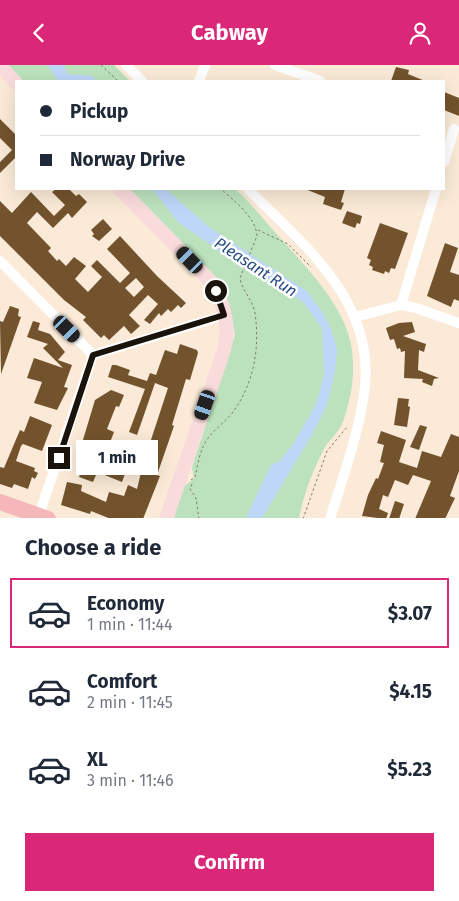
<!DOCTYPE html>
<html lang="en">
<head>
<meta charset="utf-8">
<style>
	body { margin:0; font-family:"Fira Sans",sans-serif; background:#f6f6f7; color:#1f2937; height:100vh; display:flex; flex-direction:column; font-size:19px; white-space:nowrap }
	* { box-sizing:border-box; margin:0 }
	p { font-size:16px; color:#747a83 }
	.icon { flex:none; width:28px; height:28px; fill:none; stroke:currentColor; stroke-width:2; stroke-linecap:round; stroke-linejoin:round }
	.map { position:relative; height:453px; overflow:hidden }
	.side { display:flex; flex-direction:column; background:#fff; flex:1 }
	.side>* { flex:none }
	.hud { position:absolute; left:15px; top:15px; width:430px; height:110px; border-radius:0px; box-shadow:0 5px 20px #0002; display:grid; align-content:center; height:110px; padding:0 25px; background:#fff }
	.end { position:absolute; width:22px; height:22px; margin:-11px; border:6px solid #19130c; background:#fff; box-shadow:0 0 0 2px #fff }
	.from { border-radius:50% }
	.bubble { position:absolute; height:35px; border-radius:0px; background:#fff; box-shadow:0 5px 20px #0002; font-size:16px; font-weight:700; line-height:35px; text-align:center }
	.car { position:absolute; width:15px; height:30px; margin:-15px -8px; border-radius:6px; box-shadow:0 0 4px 1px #0007; background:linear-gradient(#222 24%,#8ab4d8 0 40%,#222 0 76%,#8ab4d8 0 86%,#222 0) }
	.hud b { display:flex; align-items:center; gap:18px; height:48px; font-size:19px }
	.hud b+b { border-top:1px solid #e0e1e3 }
	.hud i { width:12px; height:12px; background:#1f2937 }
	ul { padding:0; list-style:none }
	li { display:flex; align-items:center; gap:15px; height:70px; margin:0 10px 8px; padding:0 15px; border:2px solid transparent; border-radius:0px }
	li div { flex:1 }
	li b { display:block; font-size:19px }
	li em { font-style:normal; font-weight:700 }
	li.on { border-color:#db2777 }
	li>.icon { width:45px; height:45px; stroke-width:1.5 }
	h2 { padding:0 25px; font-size:22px; line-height:60px }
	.button { display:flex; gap:10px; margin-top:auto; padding:10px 25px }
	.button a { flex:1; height:58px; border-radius:0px; background:#db2777; color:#fff; font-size:20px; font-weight:700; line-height:58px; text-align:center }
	header { display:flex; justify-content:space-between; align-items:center; height:65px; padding:0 25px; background:#db2777; color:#fff; font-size:22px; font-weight:700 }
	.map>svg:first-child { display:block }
	.green { fill:#bbe2bd }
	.water { fill:#bed6f8 }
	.building { fill:#72532d; fill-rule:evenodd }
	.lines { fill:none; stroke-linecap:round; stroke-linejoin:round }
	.path { stroke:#84796c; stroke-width:1; stroke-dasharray:2.5 2.5; stroke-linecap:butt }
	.minor { stroke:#fff; stroke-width:10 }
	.secondary { stroke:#fadbdc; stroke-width:14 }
	.primary { stroke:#f5b7b9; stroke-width:16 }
	.route { stroke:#19130c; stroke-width:6 }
	.labels { text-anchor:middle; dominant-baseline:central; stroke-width:5; stroke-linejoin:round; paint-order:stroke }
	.water-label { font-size:16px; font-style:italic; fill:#284c80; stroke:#fff }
</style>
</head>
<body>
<header><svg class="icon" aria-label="back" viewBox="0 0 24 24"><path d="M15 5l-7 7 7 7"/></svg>Cabway<svg class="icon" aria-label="person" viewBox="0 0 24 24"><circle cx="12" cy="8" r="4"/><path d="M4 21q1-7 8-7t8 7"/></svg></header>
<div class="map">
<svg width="459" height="454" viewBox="0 0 459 454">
	<rect width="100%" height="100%" fill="#faead7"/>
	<g class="green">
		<polygon points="7,0 114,0 130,16 23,16"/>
		<path d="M 130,124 L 236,124 C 256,144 273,166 292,186 C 343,243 369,279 343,357 C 339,367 330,374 325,382 C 313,405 304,428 299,453 L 174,453 L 184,421 L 194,414 L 192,402 L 235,270 L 228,236 L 218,214 Z"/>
	</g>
	<g class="water">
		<polygon points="47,0 63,0 68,9 92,11 96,16 58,15"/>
		<polygon points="152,124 166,124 209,162 307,226 324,250 332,266 337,285 335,306 327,339 313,368 262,453 246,453 271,400 280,396 294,378 317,337 324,310 322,263 302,236 243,197 226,190 179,158"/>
	</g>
	<g class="building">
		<polygon points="396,2 409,5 408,9 425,16 391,16"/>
		<polygon points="444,27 459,33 459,51 444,45"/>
		<polygon points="0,54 16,70 16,92 0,108 0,97 12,85 0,73"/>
		<path d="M 56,124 L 69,124 L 76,131 L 79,129 L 87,137 L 72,153 L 68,148 L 53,163 L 37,147 L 27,158 L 51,183 L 48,186 L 57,196 L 59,194 L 66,201 L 74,192 L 86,201 L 75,214 L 88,227 L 102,212 L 91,201 L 97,195 L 120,218 L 130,208 L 107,184 L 120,171 L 157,211 L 186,238 L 181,243 L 178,240 L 171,247 L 168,244 L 161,251 L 159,248 L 150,259 L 144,255 L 158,239 L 148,230 L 129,250 L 140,261 L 131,269 L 124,261 L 109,275 L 104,270 L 101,273 L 83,255 L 86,252 L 64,235 L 0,171 L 0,136 L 12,148 L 31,127 L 54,151 L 65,140 L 52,127 ZM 136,213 L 144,222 L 134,232 L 125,223 Z"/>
		<polygon points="305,124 345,124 341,137 344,138 341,145 323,139 325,132"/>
		<polygon points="347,146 362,151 360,159 357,158 355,163 342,158"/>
		<polygon points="103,154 112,164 99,176 92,171 94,169 91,165"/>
		<polygon points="380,158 408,168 395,204 391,203 389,208 385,206 384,209 372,205 373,202 369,200 371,195 367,193"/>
		<polygon points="445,178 458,183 450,207 459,210 459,236 454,234 451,242 427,231"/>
		<polygon points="10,241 19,244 18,251 21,252 1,309 0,256 3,257"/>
		<polygon points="33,256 40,258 38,265 50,269 65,287 58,295 72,300 64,322 68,323 57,345 34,338 42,317 27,313 34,293 63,303 43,283 48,279 27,272"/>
		<polygon points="412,257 415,267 403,271 426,279 424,287 419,285 418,305 439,313 434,314 432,321 422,317 423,314 404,313 405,286 401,287 400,283 397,284 394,274 390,275 386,263 399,258"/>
		<polygon points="180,279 197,285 198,288 190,315 186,314 172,360 174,361 157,410 160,411 143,454 111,454 91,446 90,449 61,440 67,417 82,420 81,426 106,437 109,427 124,431 128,420 137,424 144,395 131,391 133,382 147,387 168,323 155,318 137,370 129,367 145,324 108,312 112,300 116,300 130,305 128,310 147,316 150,308 156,310 165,285 177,289"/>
		<polygon points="111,325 124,330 119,342 116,341 107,364 114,367 109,380 108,379 105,386 97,385 90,407 96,410 93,417 79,412 83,401 76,398 95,335"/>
		<polygon points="398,333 409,334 408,341 410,342 407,362 394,360"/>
		<polygon points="30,351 52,360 42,386 23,379 21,381 16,396 35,403 34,406 38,408 35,414 32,412 28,424 14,419 12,423 0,419 0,402 4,403 20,365 24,367"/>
		<polygon points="420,360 427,362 419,385 410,382"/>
		<polygon points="381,366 406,375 399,397 417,403 422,386 441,392 451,369 459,372 459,406 450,431 455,433 445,454 415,454 431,416 413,410 408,420 395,415 388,432 383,430 379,444 388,448 386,454 362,451 368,430 376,413 378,414 384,398 380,397 384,380 377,378"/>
		<polygon points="105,401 125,409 122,417 102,409"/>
		<polygon points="395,436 404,439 399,454 389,454"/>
	</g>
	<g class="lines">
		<g class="path">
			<polyline points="101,0 118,16"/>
			<polyline points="258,165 288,179 311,202"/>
			<path d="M 191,415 L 195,412 C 198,399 200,383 209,372 C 216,363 226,356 233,347 C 254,318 260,283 255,248 C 253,235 242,226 240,213 L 257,171 C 256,152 234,136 221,124"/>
			<polyline points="192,419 190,424 196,433 199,454"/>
			<polyline points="303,454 327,386 348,361"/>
		</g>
		<g class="minor">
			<polyline points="126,0 142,16"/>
			<polyline points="275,0 320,16"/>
			<polyline points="199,16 205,0"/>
			<polyline points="444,97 454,64"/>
			<path d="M 248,124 C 308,184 381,241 363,336 C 356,376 342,415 330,454"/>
			<polyline points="0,196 93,290"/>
			<polyline points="401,240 436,124"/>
			<polyline points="355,252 401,240 416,243 459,258"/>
			<polyline points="93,290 225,250"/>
			<polyline points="39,450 93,290"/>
		</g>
		<g class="secondary">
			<polyline points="0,1 16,18"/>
			<path d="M 120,124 L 210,216 C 224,237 230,261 224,285 L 166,454"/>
		</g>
		<polyline class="primary" points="0,437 48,454"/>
	</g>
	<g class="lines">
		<polyline class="route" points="59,393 93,290 224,250 216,226"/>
	</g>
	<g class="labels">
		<g class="water-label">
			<text transform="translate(256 202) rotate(33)">Pleasant Run</text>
		</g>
	</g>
</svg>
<i class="end from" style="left:216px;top:226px"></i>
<i class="end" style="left:59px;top:393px"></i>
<div class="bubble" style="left:76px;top:375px;width:82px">1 min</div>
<i class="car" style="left:190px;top:195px;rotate:316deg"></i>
<i class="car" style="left:67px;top:264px;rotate:135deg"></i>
<i class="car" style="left:205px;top:340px;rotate:199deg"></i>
<div class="hud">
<b><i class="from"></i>Pickup</b>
<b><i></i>Norway Drive</b>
</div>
</div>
<section class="side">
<h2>Choose a ride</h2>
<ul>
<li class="on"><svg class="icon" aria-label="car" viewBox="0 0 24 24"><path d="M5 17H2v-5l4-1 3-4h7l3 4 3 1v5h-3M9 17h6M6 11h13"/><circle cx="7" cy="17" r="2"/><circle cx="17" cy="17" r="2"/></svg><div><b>Economy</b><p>1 min · 11:44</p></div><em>$3.07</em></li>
<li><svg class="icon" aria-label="car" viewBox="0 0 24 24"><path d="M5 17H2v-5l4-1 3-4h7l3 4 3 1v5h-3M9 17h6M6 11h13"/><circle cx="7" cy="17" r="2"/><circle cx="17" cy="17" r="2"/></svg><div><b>Comfort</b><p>2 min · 11:45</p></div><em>$4.15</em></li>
<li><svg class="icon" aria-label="car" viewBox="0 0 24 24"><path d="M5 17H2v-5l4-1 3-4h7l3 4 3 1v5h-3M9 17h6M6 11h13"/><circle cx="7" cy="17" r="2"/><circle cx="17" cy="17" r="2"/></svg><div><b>XL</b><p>3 min · 11:46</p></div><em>$5.23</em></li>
</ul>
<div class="button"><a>Confirm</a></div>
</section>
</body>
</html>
